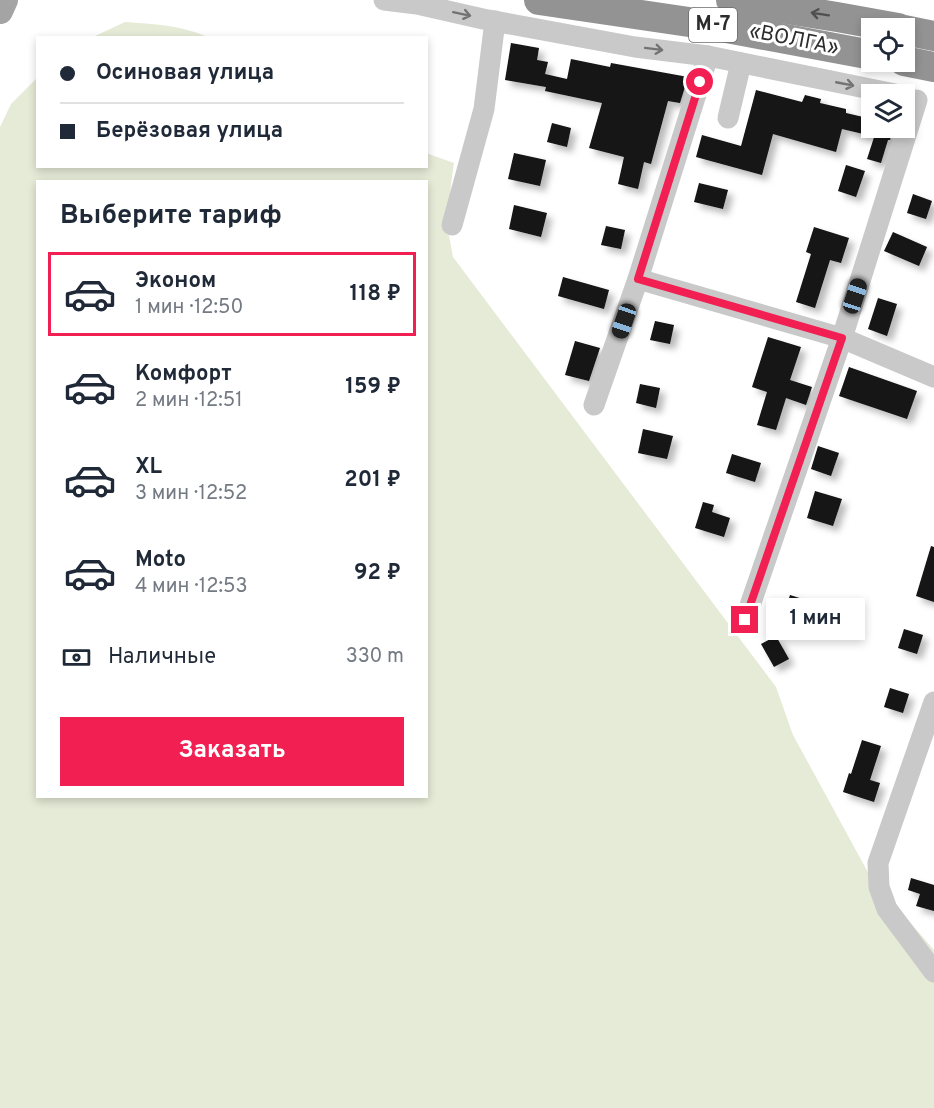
<!DOCTYPE html>
<html lang="ru">
<head>
<meta charset="utf-8">
<style>
	body { margin:0; font-family:Overpass,sans-serif; background:#f2f2f3; color:#1f2937; height:100vh; display:flex; flex-direction:column; font-size:22px; white-space:nowrap }
	* { box-sizing:border-box; margin:0 }
	p { font-size:20px; color:#747a83 }
	.icon { flex:none; width:33px; height:33px; fill:none; stroke:currentColor; stroke-width:2; stroke-linecap:round; stroke-linejoin:round }
	.map { position:relative; flex:1; overflow:hidden }
	.details { position:absolute; left:36px; top:180px; width:392px; height:618px; display:flex; flex-direction:column; background:#fff; border-radius:0px; box-shadow:0 3px 9px #0003 }
	.details>* { flex:none }
	.banner { position:absolute; left:36px; top:36px; width:392px; height:132px; border-radius:0px; box-shadow:0 3px 9px #0003; display:grid; align-content:center; height:132px; padding:0 24px; background:#fff }
	.fabs { position:absolute; left:861px; top:18px; display:grid; gap:12px }
	.fabs a { display:grid; place-items:center; width:54px; height:54px; border-radius:0px; background:#fff; box-shadow:0 3px 9px #0003; font-size:30px }
	.end { position:absolute; width:27px; height:27px; margin:-14px; border:8px solid #f21f52; background:#fff; box-shadow:0 0 0 3px #fff }
	.from { border-radius:50% }
	.bubble { position:absolute; height:42px; border-radius:0px; background:#fff; box-shadow:0 3px 9px #0003; font-size:20px; font-weight:700; line-height:42px; text-align:center }
	.car { position:absolute; width:18px; height:36px; margin:-18px -9px; border-radius:8px; box-shadow:0 0 4px 2px #0007; background:linear-gradient(#222 24%,#8ab4d8 0 40%,#222 0 76%,#8ab4d8 0 86%,#222 0) }
	.banner b { display:flex; align-items:center; gap:21px; height:57px; font-size:22px }
	.banner b+b { border-top:2px solid #e0e1e3 }
	.banner i { width:15px; height:15px; background:#1f2937 }
	ul { padding:0; list-style:none }
	li { display:flex; align-items:center; gap:18px; height:84px; margin:0 12px 9px; padding:0 12px; border:3px solid transparent; border-radius:0px }
	li div { flex:1 }
	li b { display:block; font-size:22px }
	li em { font-style:normal; font-weight:700 }
	li.on { border-color:#f21f52 }
	li>.icon { width:54px; height:54px; stroke-width:1.5 }
	h2 { padding:0 24px; font-size:27px; line-height:72px }
	.pay { display:flex; align-items:center; gap:15px; height:66px; padding:0 24px; font-size:22px }
	.pay p { margin-inline-start:auto }
	.action { display:flex; gap:12px; margin-top:auto; padding:12px 24px }
	.action a { flex:1; height:69px; border-radius:0px; background:#f21f52; color:#fff; font-size:24px; font-weight:700; line-height:69px; text-align:center }
	.map>svg:first-child { display:block }
	.green { fill:#e5ebd7; fill-rule:evenodd }
	.building { fill:#131313; filter:url(#shadow) }
	.lines { fill:none; stroke-linecap:round; stroke-linejoin:round }
	.minor { stroke:#c9c9c9; stroke-width:21 }
	.major { stroke:#a4a4a4; stroke-width:26 }
	.highway { stroke:#939393; stroke-width:30 }
	.oneway { stroke:#737373 }
	.oneway2 { stroke:#505050 }
	.route { stroke:#f21f52; stroke-width:8 }
	.labels { text-anchor:middle; dominant-baseline:central; stroke-width:6; stroke-linejoin:round; paint-order:stroke }
	.shield { fill:#fff; stroke:#6b6b6b; stroke-width:1.5 }
	.shield-label { font-size:20px; font-weight:bold; fill:#2c2c2c }
	.street-label { font-size:21px; fill:#2c2c2c; stroke:#fff }
</style>
</head>
<body>
<div class="map">
<svg width="934" height="1108" viewBox="0 0 934 1108">
	<defs>
		<filter id="shadow"><feDropShadow dx="5.5" dy="5.5" stdDeviation="3" flood-color="#0004"/></filter>
	</defs>
	<rect width="100%" height="100%" fill="#fff"/>
	<g class="green">
		<path d="M 125,22 C 153,24 181,25 208,37 L 93,37 Z"/>
		<path d="M 37,78 L 38,166 L 426,166 L 426,153 L 454,163 L 451,184 L 448,230 L 453,257 L 776,687 L 793,735 L 870,876 L 934,950 L 934,1108 L 0,1108 L 0,127 L 11,104 ZM 38,182 L 426,182 L 426,796 L 38,796 Z"/>
	</g>
	<g class="building">
		<polygon points="511,43 539,48 537,60 548,62 545,74 567,79 571,59 610,67 611,63 688,77 680,103 668,101 651,164 644,162 638,189 618,184 624,157 589,148 602,103 545,91 546,87 505,80"/>
		<polygon points="756,90 802,102 805,95 821,99 820,103 846,109 846,113 872,119 872,136 842,129 836,152 773,134 762,175 696,157 702,135 741,146"/>
		<polygon points="552,123 571,128 567,147 547,142"/>
		<polygon points="877,128 893,128 890,140 888,140 881,163 867,159"/>
		<polygon points="514,153 546,160 540,186 508,179"/>
		<polygon points="846,165 865,171 856,197 838,191"/>
		<polygon points="699,183 728,190 723,209 694,202"/>
		<polygon points="913,194 932,201 926,219 907,213"/>
		<polygon points="514,205 547,213 541,237 509,229"/>
		<polygon points="606,226 625,230 621,249 601,245"/>
		<polygon points="814,227 849,238 841,263 830,260 815,308 796,302 811,254 806,252"/>
		<polygon points="893,232 927,247 919,266 884,251"/>
		<polygon points="563,277 609,290 604,309 558,296"/>
		<polygon points="878,298 897,304 887,336 868,329"/>
		<polygon points="655,321 674,325 670,344 650,340"/>
		<polygon points="768,337 801,347 790,380 812,387 806,405 786,398 776,430 757,425 767,392 752,387"/>
		<polygon points="575,341 600,348 589,381 565,375"/>
		<polygon points="849,367 917,391 907,419 839,396"/>
		<polygon points="640,384 660,388 656,408 636,403"/>
		<polygon points="643,429 673,436 667,459 638,453"/>
		<polygon points="818,446 839,453 831,476 811,469"/>
		<polygon points="732,454 761,463 755,482 726,473"/>
		<polygon points="815,491 842,499 833,526 807,518"/>
		<polygon points="703,502 714,505 712,512 730,518 724,537 695,528"/>
		<polygon points="931,546 934,547 934,602 916,596"/>
		<polygon points="790,595 809,601 803,620 784,614"/>
		<polygon points="904,629 923,635 917,654 898,648"/>
		<polygon points="776,636 789,659 774,667 761,644"/>
		<polygon points="890,688 909,694 903,713 884,707"/>
		<polygon points="862,740 881,746 870,780 880,783 874,802 843,792 849,773 851,774"/>
		<polygon points="911,878 934,885 934,911 916,906 920,894 908,890"/>
	</g>
	<g class="lines">
		<g class="minor">
			<polyline points="384,0 417,4 483,19 635,47 708,56 895,94"/>
			<polyline points="728,118 741,63"/>
			<polyline points="452,225 484,109 495,21"/>
			<polyline points="638,279 842,338 934,377"/>
			<polyline points="594,405 638,279 708,56"/>
			<polyline points="745,620 842,338 917,100"/>
			<polyline points="934,702 878,863 879,887 887,909 934,972"/>
		</g>
		<polyline class="major" points="0,11 5,0"/>
		<g class="highway">
			<polyline points="539,0 716,26 872,55"/>
			<polyline points="731,0 837,17 898,28"/>
			<polyline points="904,30 934,36"/>
			<polyline points="904,61 934,67"/>
		</g>
	</g>
	<defs><path id="oneway-shaft" d="M-6 0H5M1.5-3L5.5 0L1.5 3" fill="none" stroke-width="1.6" stroke-linecap="round" stroke-linejoin="round" transform="scale(1.5)"/></defs>
	<g class="oneway">
		<use href="#oneway-shaft" transform="translate(462 14) rotate(12)"/>
		<use href="#oneway-shaft" transform="translate(654 49) rotate(7)"/>
		<use href="#oneway-shaft" transform="translate(845 84) rotate(11)"/>
	</g>
	<use class="oneway2" href="#oneway-shaft" transform="translate(820 14) rotate(-171)"/>
	<g class="lines">
		<polyline class="route" points="700,82 638,279 842,338 745,620"/>
	</g>
	<g class="labels">
		<rect class="shield" x="689" y="8" width="48" height="34" rx="4.5"/>
		<g class="shield-label">
			<text x="713" y="25">М-7</text>
		</g>
		<g class="street-label">
			<text transform="translate(794 40) rotate(11)">«ВОЛГА»</text>
		</g>
	</g>
</svg>
<div class="fabs">
<a><svg class="icon" aria-label="locate" viewBox="0 0 24 24"><circle cx="12" cy="12" r="6"/><path d="M12 2v4M12 18v4M2 12h4M18 12h4"/></svg></a>
<a><svg class="icon" aria-label="layers" viewBox="0 0 24 24"><path d="M12 4l9 5-9 5-9-5zM3 14l9 5 9-5"/></svg></a>
</div>
<i class="end from" style="left:700px;top:82px"></i>
<i class="end" style="left:745px;top:620px"></i>
<div class="bubble" style="left:766px;top:598px;width:99px">1 мин</div>
<i class="car" style="left:855px;top:296px;rotate:18deg"></i>
<i class="car" style="left:624px;top:321px;rotate:199deg"></i>
<div class="banner">
<b><i class="from"></i>Осиновая улица</b>
<b><i></i>Берёзовая улица</b>
</div>
<section class="details">
<h2>Выберите тариф</h2>
<ul>
<li class="on"><svg class="icon" aria-label="car" viewBox="0 0 24 24"><path d="M5 17H2v-5l4-1 3-4h7l3 4 3 1v5h-3M9 17h6M6 11h13"/><circle cx="7" cy="17" r="2"/><circle cx="17" cy="17" r="2"/></svg><div><b>Эконом</b><p>1 мин · 12:50</p></div><em>118 ₽</em></li>
<li><svg class="icon" aria-label="car" viewBox="0 0 24 24"><path d="M5 17H2v-5l4-1 3-4h7l3 4 3 1v5h-3M9 17h6M6 11h13"/><circle cx="7" cy="17" r="2"/><circle cx="17" cy="17" r="2"/></svg><div><b>Комфорт</b><p>2 мин · 12:51</p></div><em>159 ₽</em></li>
<li><svg class="icon" aria-label="car" viewBox="0 0 24 24"><path d="M5 17H2v-5l4-1 3-4h7l3 4 3 1v5h-3M9 17h6M6 11h13"/><circle cx="7" cy="17" r="2"/><circle cx="17" cy="17" r="2"/></svg><div><b>XL</b><p>3 мин · 12:52</p></div><em>201 ₽</em></li>
<li><svg class="icon" aria-label="car" viewBox="0 0 24 24"><path d="M5 17H2v-5l4-1 3-4h7l3 4 3 1v5h-3M9 17h6M6 11h13"/><circle cx="7" cy="17" r="2"/><circle cx="17" cy="17" r="2"/></svg><div><b>Moto</b><p>4 мин · 12:53</p></div><em>92 ₽</em></li>
</ul>
<div class="pay"><svg class="icon" aria-label="cash" viewBox="0 0 24 24"><path d="M3 7h18v10H3z"/><circle cx="12" cy="12" r="2"/></svg>Наличные<p>330 m</p></div>
<div class="action"><a>Заказать</a></div>
</section>
</div>
</body>
</html>
